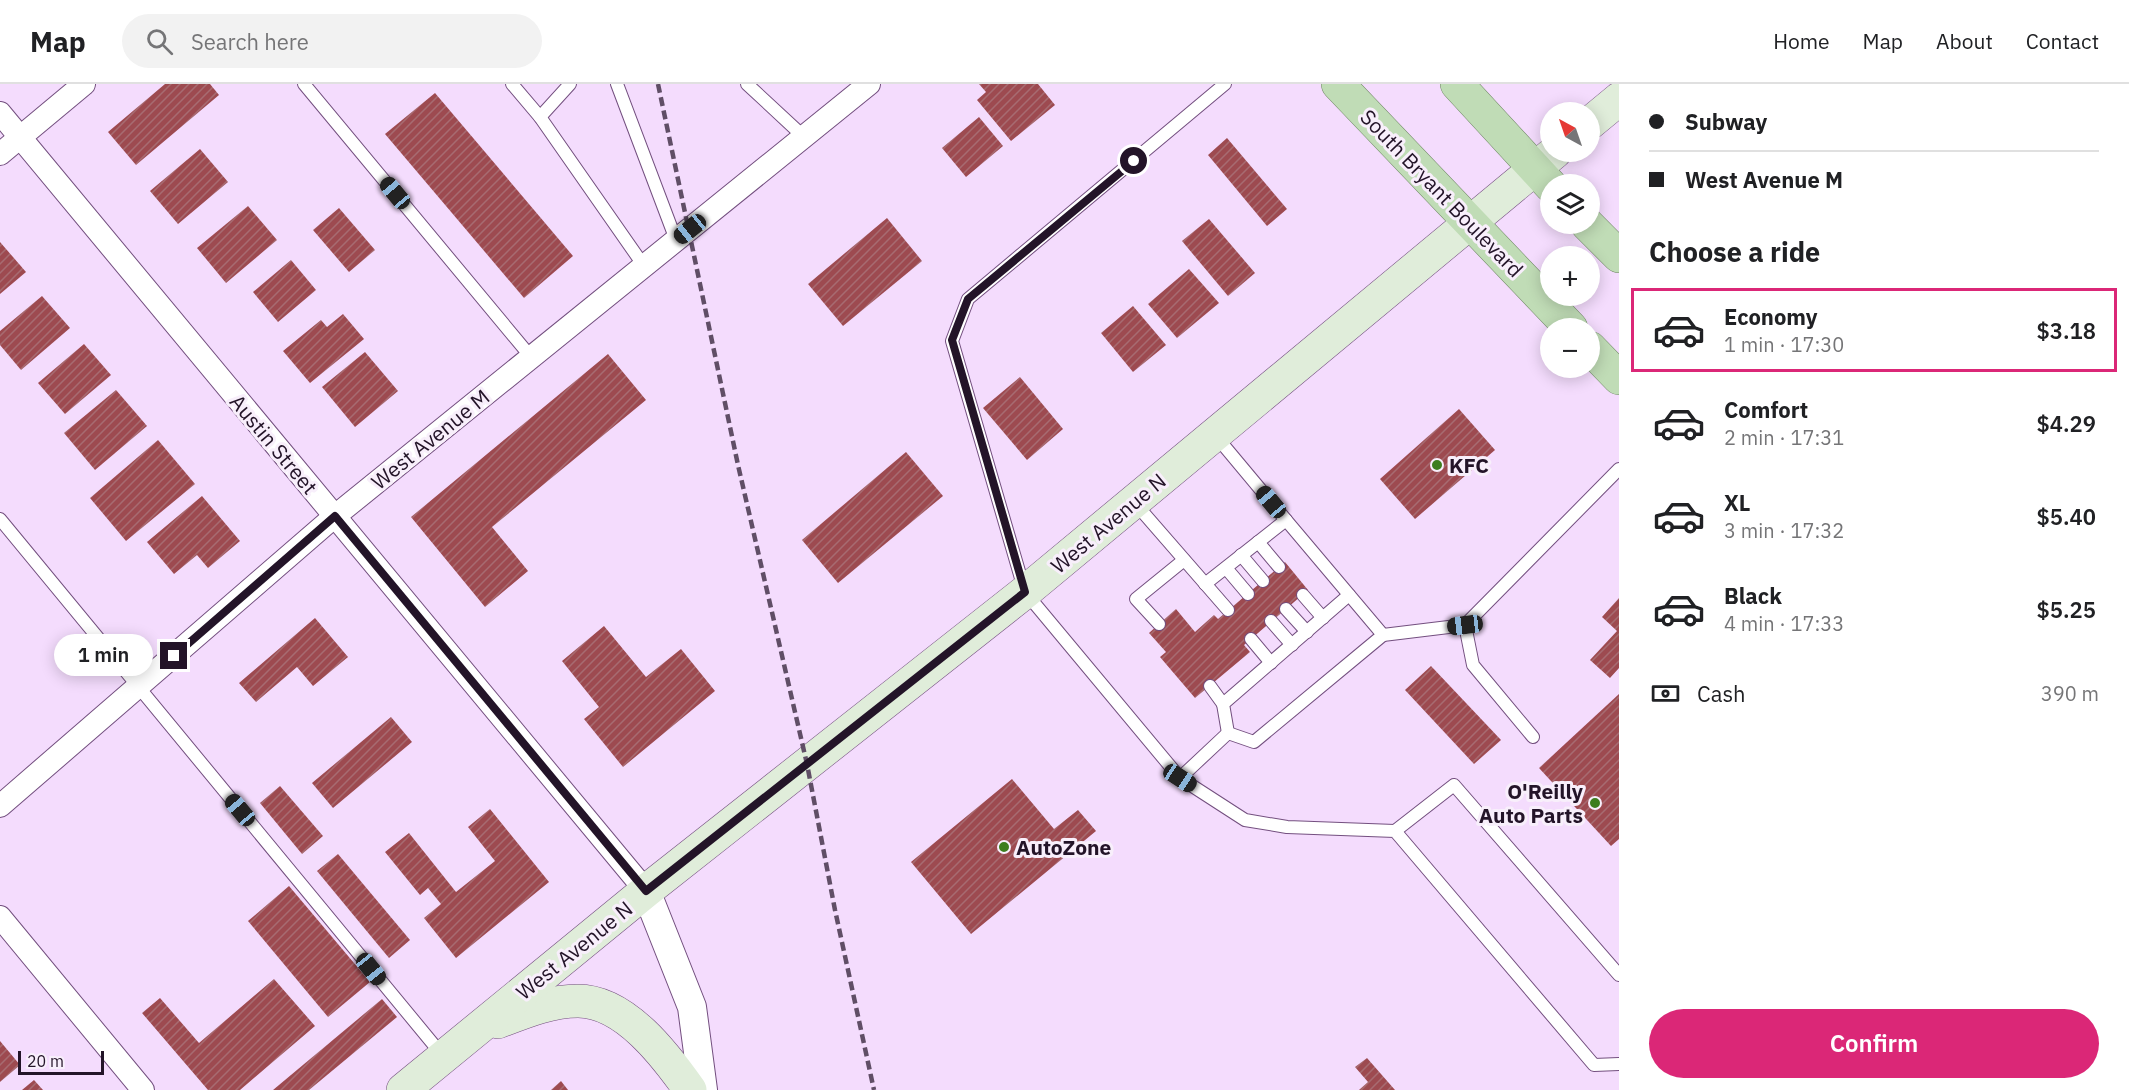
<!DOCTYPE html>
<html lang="en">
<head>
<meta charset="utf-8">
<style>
	body { margin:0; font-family:"IBM Plex Sans",sans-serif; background:#f2f2f2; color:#202124; height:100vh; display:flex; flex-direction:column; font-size:22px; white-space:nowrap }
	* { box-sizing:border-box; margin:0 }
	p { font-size:20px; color:#757577 }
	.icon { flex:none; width:33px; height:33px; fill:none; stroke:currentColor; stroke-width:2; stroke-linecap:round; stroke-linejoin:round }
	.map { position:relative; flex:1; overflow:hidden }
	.panel { display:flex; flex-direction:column; background:#fff; width:510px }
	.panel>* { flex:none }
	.top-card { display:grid; align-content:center; height:132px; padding:0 30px; background:#fff }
	.needle { width:39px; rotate:320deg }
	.buttons { position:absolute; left:1540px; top:18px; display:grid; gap:12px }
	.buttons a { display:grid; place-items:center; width:60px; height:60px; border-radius:50%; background:#fff; box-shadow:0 3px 15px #0003; font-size:30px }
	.scale { position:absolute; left:18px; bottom:15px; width:86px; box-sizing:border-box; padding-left:6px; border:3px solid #231428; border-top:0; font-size:16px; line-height:21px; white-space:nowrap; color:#231428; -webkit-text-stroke:4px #f8effb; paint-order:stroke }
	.end { position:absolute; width:27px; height:27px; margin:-14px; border:8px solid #231428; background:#fff; box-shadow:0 0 0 3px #fff }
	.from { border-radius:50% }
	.bubble { position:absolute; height:42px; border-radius:21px; background:#fff; box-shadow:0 3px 15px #0003; font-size:20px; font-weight:600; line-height:42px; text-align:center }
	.car { position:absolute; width:18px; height:36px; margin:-18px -9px; border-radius:8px; box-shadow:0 0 4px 2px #0007; background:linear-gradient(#222 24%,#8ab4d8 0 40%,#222 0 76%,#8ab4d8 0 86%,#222 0) }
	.top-card b { display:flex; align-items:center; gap:21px; height:57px; font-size:22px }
	.top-card b+b { border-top:2px solid #e0e0e0 }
	.top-card i { width:15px; height:15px; background:#202124 }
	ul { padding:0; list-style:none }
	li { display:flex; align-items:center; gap:18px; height:84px; margin:0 12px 9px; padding:0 18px; border:3px solid transparent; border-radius:0px }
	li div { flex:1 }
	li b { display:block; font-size:22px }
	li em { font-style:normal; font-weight:600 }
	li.current { border-color:#db2777 }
	li>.icon { width:54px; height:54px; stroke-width:1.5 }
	h2 { padding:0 30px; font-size:27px; line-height:72px }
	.pay { display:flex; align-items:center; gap:15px; height:66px; padding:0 30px; font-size:22px }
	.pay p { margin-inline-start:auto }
	.cta { display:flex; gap:12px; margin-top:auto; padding:12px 30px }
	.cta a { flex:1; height:69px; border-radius:36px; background:#db2777; color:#fff; font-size:24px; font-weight:600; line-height:69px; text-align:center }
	header { display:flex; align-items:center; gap:36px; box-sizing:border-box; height:84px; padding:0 30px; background:#fff; border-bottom:2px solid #e0e0e0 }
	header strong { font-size:28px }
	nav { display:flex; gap:33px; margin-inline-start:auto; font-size:21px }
	.search { width:420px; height:54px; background:#f2f2f2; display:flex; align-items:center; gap:15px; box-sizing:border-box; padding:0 21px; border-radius:33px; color:#757577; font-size:22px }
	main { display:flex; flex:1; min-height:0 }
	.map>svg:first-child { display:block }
	.building { fill:url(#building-hatch) }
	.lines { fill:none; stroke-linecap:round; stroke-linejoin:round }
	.service-casing { stroke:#734f7f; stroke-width:14 }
	.minor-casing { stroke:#734f7f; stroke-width:24 }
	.tertiary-casing { stroke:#734f7f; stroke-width:30 }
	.secondary-casing { stroke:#734f7f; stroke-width:34 }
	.primary-casing { stroke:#6e8664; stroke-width:34 }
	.service { stroke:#fff; stroke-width:12 }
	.minor { stroke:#fff; stroke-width:22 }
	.tertiary { stroke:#fff; stroke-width:28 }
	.secondary { stroke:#e0edda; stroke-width:33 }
	.primary { stroke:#c0dcb6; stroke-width:33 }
	.rail { stroke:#604e66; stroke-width:4.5; stroke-dasharray:9 4.5; stroke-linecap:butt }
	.route { stroke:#231428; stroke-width:8 }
	.poi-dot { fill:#3d7e1e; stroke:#f8effb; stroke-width:2 }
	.labels { text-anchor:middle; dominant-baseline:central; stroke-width:6; stroke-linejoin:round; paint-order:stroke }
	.street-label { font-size:21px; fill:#231428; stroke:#f8effb }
	.poi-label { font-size:21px; font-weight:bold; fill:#231428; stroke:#f8effb; text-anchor:start }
</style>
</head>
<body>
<header>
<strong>Map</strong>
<div class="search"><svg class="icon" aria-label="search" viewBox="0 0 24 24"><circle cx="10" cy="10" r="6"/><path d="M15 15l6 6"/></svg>Search here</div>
<nav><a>Home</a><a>Map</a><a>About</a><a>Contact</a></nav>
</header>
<main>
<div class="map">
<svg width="1619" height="1006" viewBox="0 0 1619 1006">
	<defs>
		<pattern id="building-hatch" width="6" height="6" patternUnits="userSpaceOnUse" patternTransform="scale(1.5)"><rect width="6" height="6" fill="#9d4a50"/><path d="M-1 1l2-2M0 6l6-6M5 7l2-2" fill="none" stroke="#a76b71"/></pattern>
	</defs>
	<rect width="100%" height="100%" fill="#f4dcfd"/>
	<g class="building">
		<polygon points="165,0 210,0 219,11 136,81 108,48"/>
		<polygon points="979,0 1038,0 1055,21 1011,57 977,16 986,8"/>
		<polygon points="435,9 573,172 524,214 385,50"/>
		<polygon points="979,33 1003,62 966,93 942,64"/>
		<polygon points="1227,54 1287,125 1267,142 1208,71"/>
		<polygon points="200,65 228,98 178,140 150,107"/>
		<polygon points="248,122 277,156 226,199 197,164"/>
		<polygon points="339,124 375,166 349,188 313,146"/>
		<polygon points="887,134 922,177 843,242 808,200"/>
		<polygon points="1209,135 1255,189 1228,212 1182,157"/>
		<polygon points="0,158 26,188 0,210"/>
		<polygon points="291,176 316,206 278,238 253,208"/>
		<polygon points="1189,185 1219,219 1177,254 1148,220"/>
		<polygon points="42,212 70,244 21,286 0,261 0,247"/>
		<polygon points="1133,222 1166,261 1133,288 1101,249"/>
		<polygon points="343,230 364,255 310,299 283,267 321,236 327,243"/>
		<polygon points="84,260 111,291 65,330 38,299"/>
		<polygon points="365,268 398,307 355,343 322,303"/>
		<polygon points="608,270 646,316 492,443 528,487 485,523 411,433"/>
		<polygon points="1020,293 1063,345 1027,376 983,324"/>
		<polygon points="116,306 147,342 95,386 64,349"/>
		<polygon points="1459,325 1495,366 1415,435 1380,395"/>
		<polygon points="158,356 195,400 126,457 90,414"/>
		<polygon points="906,368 943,412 838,499 802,456"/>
		<polygon points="202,412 240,457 208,484 197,471 174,490 147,458"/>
		<polygon points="1285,478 1308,506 1244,561 1250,568 1195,614 1160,573 1166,568 1149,549 1176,525 1195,548 1214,531 1218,535"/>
		<polygon points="1619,514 1619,584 1610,594 1590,576 1617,547 1602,533"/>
		<polygon points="315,534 348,573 313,602 297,583 256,618 239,599"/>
		<polygon points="604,542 646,593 681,565 715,607 623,683 584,635 599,623 562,577"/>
		<polygon points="1431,582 1501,656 1474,680 1405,606"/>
		<polygon points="1619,610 1619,755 1611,762 1539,684"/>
		<polygon points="391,633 412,658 333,724 312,699"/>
		<polygon points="1012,695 1054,745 1078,726 1096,747 971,850 911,778"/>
		<polygon points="280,702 323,752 302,770 260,719"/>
		<polygon points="490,725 549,798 456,874 424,834 441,820 428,804 420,811 385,768 409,749 456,808 495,777 468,743"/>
		<polygon points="338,770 410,856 389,874 317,787"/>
		<polygon points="289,802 370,898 328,933 248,837"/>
		<polygon points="274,895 315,942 240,1006 208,1006 142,929 160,914 199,959"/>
		<polygon points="382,915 397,933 309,1006 273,1006"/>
		<polygon points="0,957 20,981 0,998"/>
		<polygon points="1367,974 1395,1006 1359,1006 1368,998 1355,983"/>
		<polygon points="34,996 43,1006 22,1006"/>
		<polygon points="561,997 568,1006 551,1006"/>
	</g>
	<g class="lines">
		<defs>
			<g id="service">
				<polyline points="304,0 531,273"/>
				<polyline points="512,0 540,33 644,182"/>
				<polyline points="617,0 676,156"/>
				<polyline points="747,0 804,53"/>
				<polyline points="1225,0 968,215 952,257 1025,508 1180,694 1245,736 1287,743 1395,747 1594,981 1619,980"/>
				<polyline points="540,33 570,0"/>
				<polyline points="1215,351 1286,436"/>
				<polyline points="1134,418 1228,526"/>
				<polyline points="0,435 443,972"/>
				<polyline points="1258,458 1279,483"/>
				<polyline points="1241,471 1263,497"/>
				<polyline points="1226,484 1248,510"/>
				<polyline points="1303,511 1323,534"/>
				<polyline points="1286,525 1307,548"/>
				<polyline points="1271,537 1292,561"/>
				<polyline points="1159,540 1136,515 1184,476"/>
				<polyline points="1465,541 1473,581 1533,653"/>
				<polyline points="1383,551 1465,541 1619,385"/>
				<polyline points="1251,555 1271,579"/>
				<polyline points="1210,602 1223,620"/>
				<polyline points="1228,649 1223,620 1349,511"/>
				<polyline points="1180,694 1228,649 1254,658 1383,551 1286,436 1205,500"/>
				<polyline points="1395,747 1454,701 1619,891"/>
			</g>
			<g id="minor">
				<polyline points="0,29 646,807"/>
				<polyline points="0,70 84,0"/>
				<polyline points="0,722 335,432 869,0"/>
				<polyline points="0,833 143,1006"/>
			</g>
			<polyline id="tertiary" points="646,807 692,923 703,1006"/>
			<g id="secondary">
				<polyline points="1590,39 1619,15"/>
				<path d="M 498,938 C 524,928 550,917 578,917 C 625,917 666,972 690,1006"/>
				<polyline points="403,1006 646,807 1025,508 1555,68"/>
			</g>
			<g id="primary">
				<polyline points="1338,0 1571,244"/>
				<polyline points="1457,0 1551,102"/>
				<polyline points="1587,140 1619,172"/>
				<polyline points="1590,264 1619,294"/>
			</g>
		</defs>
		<use href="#service" class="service-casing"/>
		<use href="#minor" class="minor-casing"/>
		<use href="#tertiary" class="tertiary-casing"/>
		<use href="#secondary" class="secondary-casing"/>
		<use href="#primary" class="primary-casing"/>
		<use href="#service" class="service"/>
		<use href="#minor" class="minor"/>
		<use href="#tertiary" class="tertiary"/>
		<use href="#secondary" class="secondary"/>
		<use href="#primary" class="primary"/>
		<polyline class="rail" points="658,0 738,381 807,680 835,826 874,1006"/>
	</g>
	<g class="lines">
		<polyline class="route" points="174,572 335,432 646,807 1025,508 952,256 968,215 1134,77"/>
	</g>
	<g class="poi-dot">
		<circle cx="1437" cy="381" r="6"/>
		<circle cx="1595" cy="719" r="6"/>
		<circle cx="1004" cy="763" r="6"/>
	</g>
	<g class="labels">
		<g class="street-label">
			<text transform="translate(1442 109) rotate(46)">South Bryant Boulevard</text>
			<text transform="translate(430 355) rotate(-39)">West Avenue M</text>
			<text transform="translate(274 360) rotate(50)">Austin Street</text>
			<text transform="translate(1108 439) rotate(-40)">West Avenue N</text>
			<text transform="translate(574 866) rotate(-39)">West Avenue N</text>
		</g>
		<g class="poi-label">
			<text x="1449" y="381">KFC</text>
			<text x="1583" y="707" text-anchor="end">O'Reilly<tspan x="1583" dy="24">Auto Parts</tspan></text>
			<text x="1016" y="763">AutoZone</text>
		</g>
	</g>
</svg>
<div class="buttons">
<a><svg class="needle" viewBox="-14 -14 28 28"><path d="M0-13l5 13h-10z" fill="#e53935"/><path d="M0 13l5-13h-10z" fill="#757577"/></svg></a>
<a><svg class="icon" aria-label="layers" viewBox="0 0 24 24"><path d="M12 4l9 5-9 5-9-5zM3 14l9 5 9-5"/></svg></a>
<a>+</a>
<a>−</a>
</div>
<div class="scale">20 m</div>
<i class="end from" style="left:1134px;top:77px"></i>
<i class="end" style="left:174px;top:572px"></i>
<div class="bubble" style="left:54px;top:550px;width:99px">1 min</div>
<i class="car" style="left:395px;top:109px;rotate:320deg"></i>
<i class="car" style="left:690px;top:145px;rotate:231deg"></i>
<i class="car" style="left:1271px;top:418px;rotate:320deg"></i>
<i class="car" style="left:1465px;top:541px;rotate:263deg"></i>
<i class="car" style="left:1180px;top:694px;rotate:123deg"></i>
<i class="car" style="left:240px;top:726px;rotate:320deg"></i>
<i class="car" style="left:371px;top:885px;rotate:141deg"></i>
</div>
<section class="panel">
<div class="top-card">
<b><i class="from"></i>Subway</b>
<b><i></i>West Avenue M</b>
</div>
<h2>Choose a ride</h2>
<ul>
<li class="current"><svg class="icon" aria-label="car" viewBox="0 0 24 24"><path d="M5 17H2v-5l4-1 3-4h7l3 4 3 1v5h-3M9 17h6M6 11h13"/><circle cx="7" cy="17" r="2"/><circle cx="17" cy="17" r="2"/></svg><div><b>Economy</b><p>1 min · 17:30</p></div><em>$3.18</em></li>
<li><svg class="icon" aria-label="car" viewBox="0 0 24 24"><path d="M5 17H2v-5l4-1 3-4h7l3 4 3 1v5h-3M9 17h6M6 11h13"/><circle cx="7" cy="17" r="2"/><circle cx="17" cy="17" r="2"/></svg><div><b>Comfort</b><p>2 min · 17:31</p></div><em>$4.29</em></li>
<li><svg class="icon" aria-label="car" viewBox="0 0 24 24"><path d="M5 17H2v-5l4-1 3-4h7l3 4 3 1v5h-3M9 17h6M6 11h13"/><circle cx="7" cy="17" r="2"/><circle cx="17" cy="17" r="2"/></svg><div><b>XL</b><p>3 min · 17:32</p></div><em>$5.40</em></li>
<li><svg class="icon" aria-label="car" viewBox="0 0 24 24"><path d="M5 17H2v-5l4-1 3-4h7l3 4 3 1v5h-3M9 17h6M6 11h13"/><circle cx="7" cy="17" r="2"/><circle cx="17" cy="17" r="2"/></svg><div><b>Black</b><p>4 min · 17:33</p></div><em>$5.25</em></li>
</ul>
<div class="pay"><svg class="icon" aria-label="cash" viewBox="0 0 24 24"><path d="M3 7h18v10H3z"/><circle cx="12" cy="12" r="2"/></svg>Cash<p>390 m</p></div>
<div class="cta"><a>Confirm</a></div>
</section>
</main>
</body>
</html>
